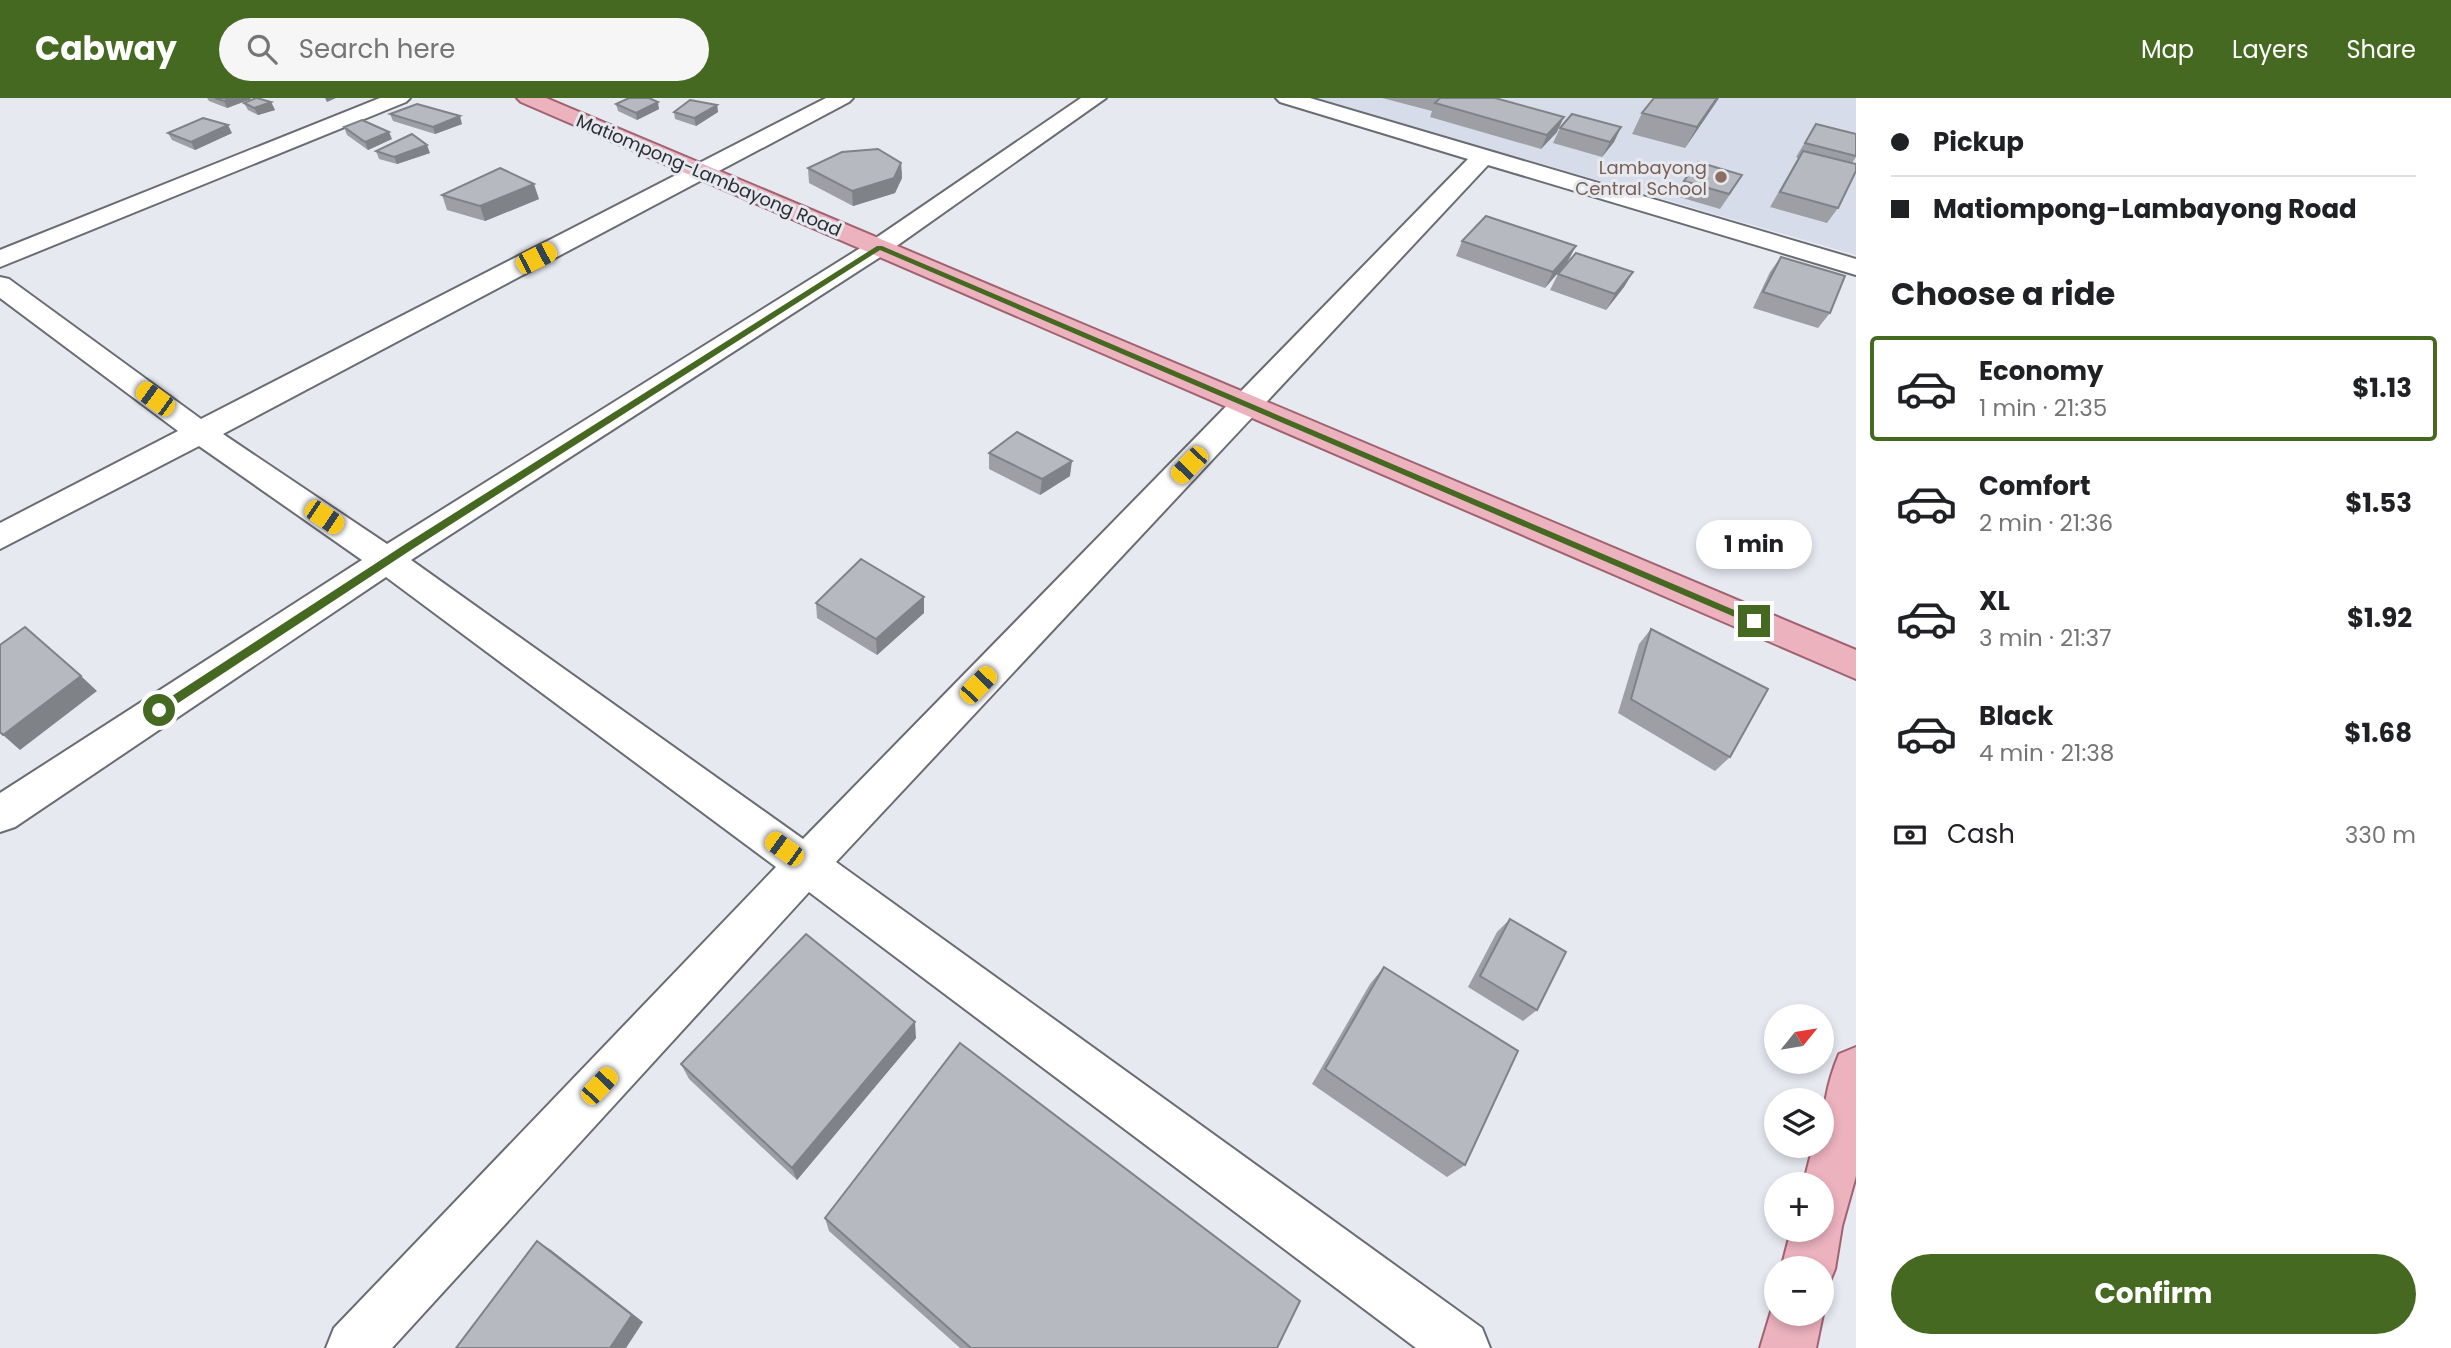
<!DOCTYPE html>
<html lang="en">
<head>
<meta charset="utf-8">
<style>
	body { margin:0; font-family:Poppins,sans-serif; background:#f6f6f6; color:#202124; height:100vh; display:flex; flex-direction:column; font-size:26px; white-space:nowrap }
	* { box-sizing:border-box; margin:0 }
	p { font-size:23px; color:#757577 }
	.icon { flex:none; width:38px; height:38px; fill:none; stroke:currentColor; stroke-width:2; stroke-linecap:round; stroke-linejoin:round }
	.map { position:relative; flex:1; overflow:hidden }
	.drawer { display:flex; flex-direction:column; background:#fff; width:595px }
	.drawer>* { flex:none }
	.top-card { display:grid; align-content:center; height:154px; padding:0 35px; background:#fff }
	.needle { width:46px; rotate:60deg }
	.buttons { position:absolute; left:1764px; top:906px; display:grid; gap:14px }
	.buttons a { display:grid; place-items:center; width:70px; height:70px; border-radius:50%; background:#fff; box-shadow:0 4px 10px #0003; font-size:35px }
	.end { position:absolute; width:32px; height:32px; margin:-16px; border:9px solid #456921; background:#fff; box-shadow:0 0 0 4px #fff }
	.from { border-radius:50% }
	.bubble { position:absolute; height:49px; border-radius:24px; background:#fff; box-shadow:0 4px 10px #0003; font-size:23px; font-weight:700; line-height:49px; text-align:center }
	.car { position:absolute; width:21px; height:42px; margin:-21px -10px; border-radius:9px; box-shadow:0 0 5px 2px #0007; background:linear-gradient(#f5c518 24%,#345 0 40%,#f5c518 0 76%,#345 0 86%,#f5c518 0) }
	.top-card b { display:flex; align-items:center; gap:24px; height:66px; font-size:26px }
	.top-card b+b { border-top:2px solid #e0e0e0 }
	.top-card i { width:18px; height:18px; background:#202124 }
	ul { padding:0; list-style:none }
	li { display:flex; align-items:center; gap:21px; height:105px; margin:0 14px 10px; padding:0 21px; border:4px solid transparent; border-radius:7px }
	li div { flex:1 }
	li b { display:block; font-size:26px }
	li em { font-style:normal; font-weight:700 }
	li.on { border-color:#456921 }
	li>.icon { width:63px; height:63px; stroke-width:1.5 }
	h2 { padding:0 35px; font-size:32px; line-height:84px }
	.pay { display:flex; align-items:center; gap:18px; height:77px; padding:0 35px; font-size:26px }
	.pay p { margin-inline-start:auto }
	.cta { display:flex; gap:14px; margin-top:auto; padding:14px 35px }
	.cta a { flex:1; height:80px; border-radius:42px; background:#456921; color:#fff; font-size:28px; font-weight:700; line-height:80px; text-align:center }
	header { display:flex; align-items:center; gap:42px; box-sizing:border-box; height:98px; padding:0 35px; background:#456921; color:#fff }
	header strong { font-size:33px }
	nav { display:flex; gap:38px; margin-inline-start:auto; font-size:24px }
	.search { width:490px; height:63px; background:#f6f6f6; display:flex; align-items:center; gap:18px; box-sizing:border-box; padding:0 24px; border-radius:38px; color:#757577; font-size:26px }
	main { display:flex; flex:1; min-height:0 }
	.map>svg:first-child { display:block }
	.built { fill:#d7dcea }
	.lines { fill:none; stroke-linecap:round; stroke-linejoin:round }
	.minor-casing { stroke:#6a6c73; stroke-width:4 }
	.major-casing { stroke:#a16270; stroke-width:4 }
	.minor { fill:#fff; fill-rule:evenodd }
	.major { fill:#ecb2be; fill-rule:evenodd }
	.wall { fill:#9d9fa5 }
	.shaded-wall { fill:#7f8286 }
	.building { fill:#b6b9c0; stroke:#7f8286; stroke-width:2 }
	.route { fill:#456921 }
	.education-dot { fill:#8d6e63; stroke:#e6e9f0; stroke-width:2.5 }
	.labels { text-anchor:middle; dominant-baseline:central; stroke-width:6; stroke-linejoin:round; paint-order:stroke }
	.far-education-label { font-size:18px; fill:#785e54; stroke:#e6e9f0; text-anchor:end }
	.far-street-label { font-size:18px; fill:#2d2e31; stroke:#e6e9f0 }
</style>
</head>
<body>
<header>
<strong>Cabway</strong>
<div class="search"><svg class="icon" aria-label="search" viewBox="0 0 24 24"><circle cx="10" cy="10" r="6"/><path d="M15 15l6 6"/></svg>Search here</div>
<nav><a>Map</a><a>Layers</a><a>Share</a></nav>
</header>
<main>
<div class="map">
<svg width="1856" height="1250" viewBox="0 0 1856 1250">
	<rect width="100%" height="100%" fill="#e6e9f0"/>
	<polygon class="built" points="1315,0 1856,0 1856,157"/>
	<g class="lines">
		<defs>
			<g id="minor">
				<polygon points="380,0 410,0 406,4 0,169 0,152"/>
				<polygon points="826,0 853,0 849,4 223,336 387,446 870,144 1081,0 1106,0 888,154 411,462 803,741 1468,61 1280,4 1276,0 1310,0 1856,161 1856,177 1488,67 836,764 1482,1230 1490,1250 1416,1250 809,794 392,1250 326,1250 334,1230 776,769 386,479 15,729 0,734 0,695 362,462 199,348 0,451 0,425 178,333 0,200 0,179 9,181 201,321"/>
			</g>
			<g id="major">
				<polygon points="517,0 546,0 1856,552 1856,581 521,4"/>
				<path d="M 1856,949 L 1856,1078 L 1842,1128 L 1835,1171 L 1827,1190 L 1822,1192 L 1822,1171 L 1781,1171 L 1791,1132 L 1822,1132 L 1822,1087 L 1803,1087 L 1813,1048 L 1822,1048 C 1822,1015 1826,987 1839,956 Z"/>
				<polygon points="1776,1197 1776,1216 1822,1216 1822,1212 1823,1216 1816,1250 1760,1250"/>
			</g>
		</defs>
		<use href="#minor" class="minor-casing"/>
		<use href="#major" class="major-casing"/>
		<use href="#minor" class="minor"/>
		<use href="#major" class="major"/>
	</g>
	<g class="wall">
		<polygon points="207,0 250,0 251,1 227,10 209,3"/>
		<polygon points="1382,0 1495,0 1557,34 1541,51 1430,19 1432,13"/>
		<polygon points="1654,0 1719,0 1685,50 1632,36 1642,15"/>
		<polygon points="271,4 275,12 258,17 248,12 244,5"/>
		<polygon points="616,6 659,11 637,22 618,13"/>
		<polygon points="717,7 718,14 696,28 675,21 674,14"/>
		<polygon points="390,16 462,26 435,36 393,23"/>
		<polygon points="1816,26 1856,36 1856,59 1852,65 1838,110 1827,125 1770,109 1798,60 1796,59"/>
		<polygon points="344,29 392,41 368,52 347,37"/>
		<polygon points="1621,29 1614,44 1602,59 1553,45 1560,30"/>
		<polygon points="168,35 232,35 195,52 172,42"/>
		<polygon points="376,53 430,55 397,66 379,61"/>
		<polygon points="901,65 902,80 895,95 853,108 809,85 808,70"/>
		<polygon points="1684,83 1733,92 1720,111 1676,98"/>
		<polygon points="442,97 539,101 485,123 447,112"/>
		<polygon points="1462,143 1568,163 1545,190 1456,158"/>
		<polygon points="1781,159 1830,215 1818,230 1753,210 1770,174"/>
		<polygon points="1633,174 1624,189 1606,212 1550,192 1558,176"/>
		<polygon points="989,355 1070,378 1040,397 989,371"/>
		<polygon points="924,499 924,515 877,557 817,520 816,505"/>
		<polygon points="1651,531 1730,659 1715,673 1618,615 1639,546"/>
		<polygon points="1510,821 1537,912 1523,923 1468,889 1497,834"/>
		<polygon points="1384,869 1465,1067 1447,1079 1312,986 1370,886"/>
		<polygon points="916,940 797,1082 689,981 681,966"/>
		<polygon points="825,1120 1277,1250 960,1250 829,1133"/>
	</g>
	<g class="shaded-wall">
		<polygon points="231,0 250,0 251,1 227,10 224,3"/>
		<polygon points="325,0 336,0 327,4"/>
		<polygon points="1717,0 1719,0 1685,50 1697,29"/>
		<polygon points="271,4 275,12 258,17 254,10"/>
		<polygon points="658,4 659,11 637,22 636,15"/>
		<polygon points="717,7 718,14 696,28 694,20"/>
		<polygon points="460,18 462,26 435,36 433,29"/>
		<polygon points="1564,19 1557,34 1541,51 1547,37"/>
		<polygon points="228,27 232,35 195,52 191,44"/>
		<polygon points="1621,29 1614,44 1602,59 1610,44"/>
		<polygon points="389,34 392,41 368,52 365,44"/>
		<polygon points="427,47 430,55 397,66 394,59"/>
		<polygon points="901,65 902,80 895,95 853,108 852,93"/>
		<polygon points="534,86 539,101 485,123 480,108"/>
		<polygon points="1576,148 1568,163 1545,190 1553,174"/>
		<polygon points="1633,174 1624,189 1606,212 1615,196"/>
		<polygon points="1072,363 1070,378 1040,397 1042,381"/>
		<polygon points="924,499 924,515 877,557 876,541"/>
		<polygon points="81,578 97,593 20,652 3,637"/>
		<polygon points="915,924 916,940 797,1082 792,1070"/>
		<polygon points="537,1143 551,1152 643,1224 626,1250 610,1250"/>
	</g>
	<g class="building">
		<polygon points="215,0 231,0 224,3"/>
		<polygon points="256,0 257,0 271,4 254,10 244,5"/>
		<polygon points="629,0 649,0 658,4 636,15 616,6"/>
		<polygon points="1440,0 1495,0 1564,19 1547,37 1435,5"/>
		<polygon points="1654,0 1717,0 1697,29 1642,15"/>
		<polygon points="690,2 717,7 694,20 674,14"/>
		<polygon points="417,6 460,18 433,29 390,16"/>
		<polygon points="1572,16 1621,29 1610,44 1560,30"/>
		<polygon points="203,20 228,27 191,44 168,35"/>
		<polygon points="362,22 389,34 365,44 344,29"/>
		<polygon points="1816,26 1856,36 1856,58 1805,45"/>
		<polygon points="412,36 427,47 394,59 376,53"/>
		<polygon points="878,51 901,65 894,80 852,93 808,70 842,54"/>
		<polygon points="1803,53 1856,66 1856,73 1838,110 1780,94"/>
		<polygon points="1698,64 1742,77 1729,96 1684,83"/>
		<polygon points="500,70 534,86 480,108 442,97"/>
		<polygon points="1486,118 1576,148 1553,174 1462,143"/>
		<polygon points="1576,155 1633,174 1615,196 1558,176"/>
		<polygon points="1781,159 1845,178 1830,215 1763,194"/>
		<polygon points="1017,334 1072,363 1042,381 989,355"/>
		<polygon points="861,461 924,499 876,541 816,505"/>
		<polygon points="25,529 81,578 3,637 0,634 0,547"/>
		<polygon points="1651,531 1768,591 1730,659 1631,601"/>
		<polygon points="1510,821 1566,854 1537,912 1480,878"/>
		<polygon points="806,836 915,924 792,1070 681,966"/>
		<polygon points="1384,869 1518,953 1465,1067 1325,971"/>
		<polygon points="960,945 1300,1203 1277,1250 971,1250 825,1120"/>
		<polygon points="537,1143 632,1217 610,1250 456,1250"/>
	</g>
	<polygon class="route" points="877,148 882,148 1760,523 1751,526 880,152 414,450 163,615 155,615 155,609 407,445"/>
	<circle class="education-dot" cx="1721" cy="79" r="7"/>
	<g class="labels">
		<g class="far-education-label">
			<text x="1707" y="69">Lambayong<tspan x="1707" dy="21">Central School</tspan></text>
		</g>
		<g class="far-street-label">
			<text transform="translate(709 77) rotate(23)">Matiompong-Lambayong Road</text>
		</g>
	</g>
</svg>
<div class="buttons">
<a><svg class="needle" viewBox="-14 -14 28 28"><path d="M0-13l5 13h-10z" fill="#e53935"/><path d="M0 13l5-13h-10z" fill="#757577"/></svg></a>
<a><svg class="icon" aria-label="layers" viewBox="0 0 24 24"><path d="M12 4l9 5-9 5-9-5zM3 14l9 5 9-5"/></svg></a>
<a>+</a>
<a>−</a>
</div>
<i class="end from" style="left:159px;top:612px"></i>
<i class="end" style="left:1754px;top:523px"></i>
<div class="bubble" style="left:1696px;top:422px;width:116px">1 min</div>
<i class="car" style="left:536px;top:160px;rotate:63deg"></i>
<i class="car" style="left:155px;top:301px;rotate:306deg"></i>
<i class="car" style="left:1189px;top:367px;rotate:224deg"></i>
<i class="car" style="left:324px;top:419px;rotate:124deg"></i>
<i class="car" style="left:978px;top:587px;rotate:44deg"></i>
<i class="car" style="left:784px;top:751px;rotate:306deg"></i>
<i class="car" style="left:599px;top:988px;rotate:43deg"></i>
</div>
<section class="drawer">
<div class="top-card">
<b><i class="from"></i>Pickup</b>
<b><i></i>Matiompong-Lambayong Road</b>
</div>
<h2>Choose a ride</h2>
<ul>
<li class="on"><svg class="icon" aria-label="car" viewBox="0 0 24 24"><path d="M5 17H2v-5l4-1 3-4h7l3 4 3 1v5h-3M9 17h6M6 11h13"/><circle cx="7" cy="17" r="2"/><circle cx="17" cy="17" r="2"/></svg><div><b>Economy</b><p>1 min · 21:35</p></div><em>$1.13</em></li>
<li><svg class="icon" aria-label="car" viewBox="0 0 24 24"><path d="M5 17H2v-5l4-1 3-4h7l3 4 3 1v5h-3M9 17h6M6 11h13"/><circle cx="7" cy="17" r="2"/><circle cx="17" cy="17" r="2"/></svg><div><b>Comfort</b><p>2 min · 21:36</p></div><em>$1.53</em></li>
<li><svg class="icon" aria-label="car" viewBox="0 0 24 24"><path d="M5 17H2v-5l4-1 3-4h7l3 4 3 1v5h-3M9 17h6M6 11h13"/><circle cx="7" cy="17" r="2"/><circle cx="17" cy="17" r="2"/></svg><div><b>XL</b><p>3 min · 21:37</p></div><em>$1.92</em></li>
<li><svg class="icon" aria-label="car" viewBox="0 0 24 24"><path d="M5 17H2v-5l4-1 3-4h7l3 4 3 1v5h-3M9 17h6M6 11h13"/><circle cx="7" cy="17" r="2"/><circle cx="17" cy="17" r="2"/></svg><div><b>Black</b><p>4 min · 21:38</p></div><em>$1.68</em></li>
</ul>
<div class="pay"><svg class="icon" aria-label="cash" viewBox="0 0 24 24"><path d="M3 7h18v10H3z"/><circle cx="12" cy="12" r="2"/></svg>Cash<p>330 m</p></div>
<div class="cta"><a>Confirm</a></div>
</section>
</main>
</body>
</html>
